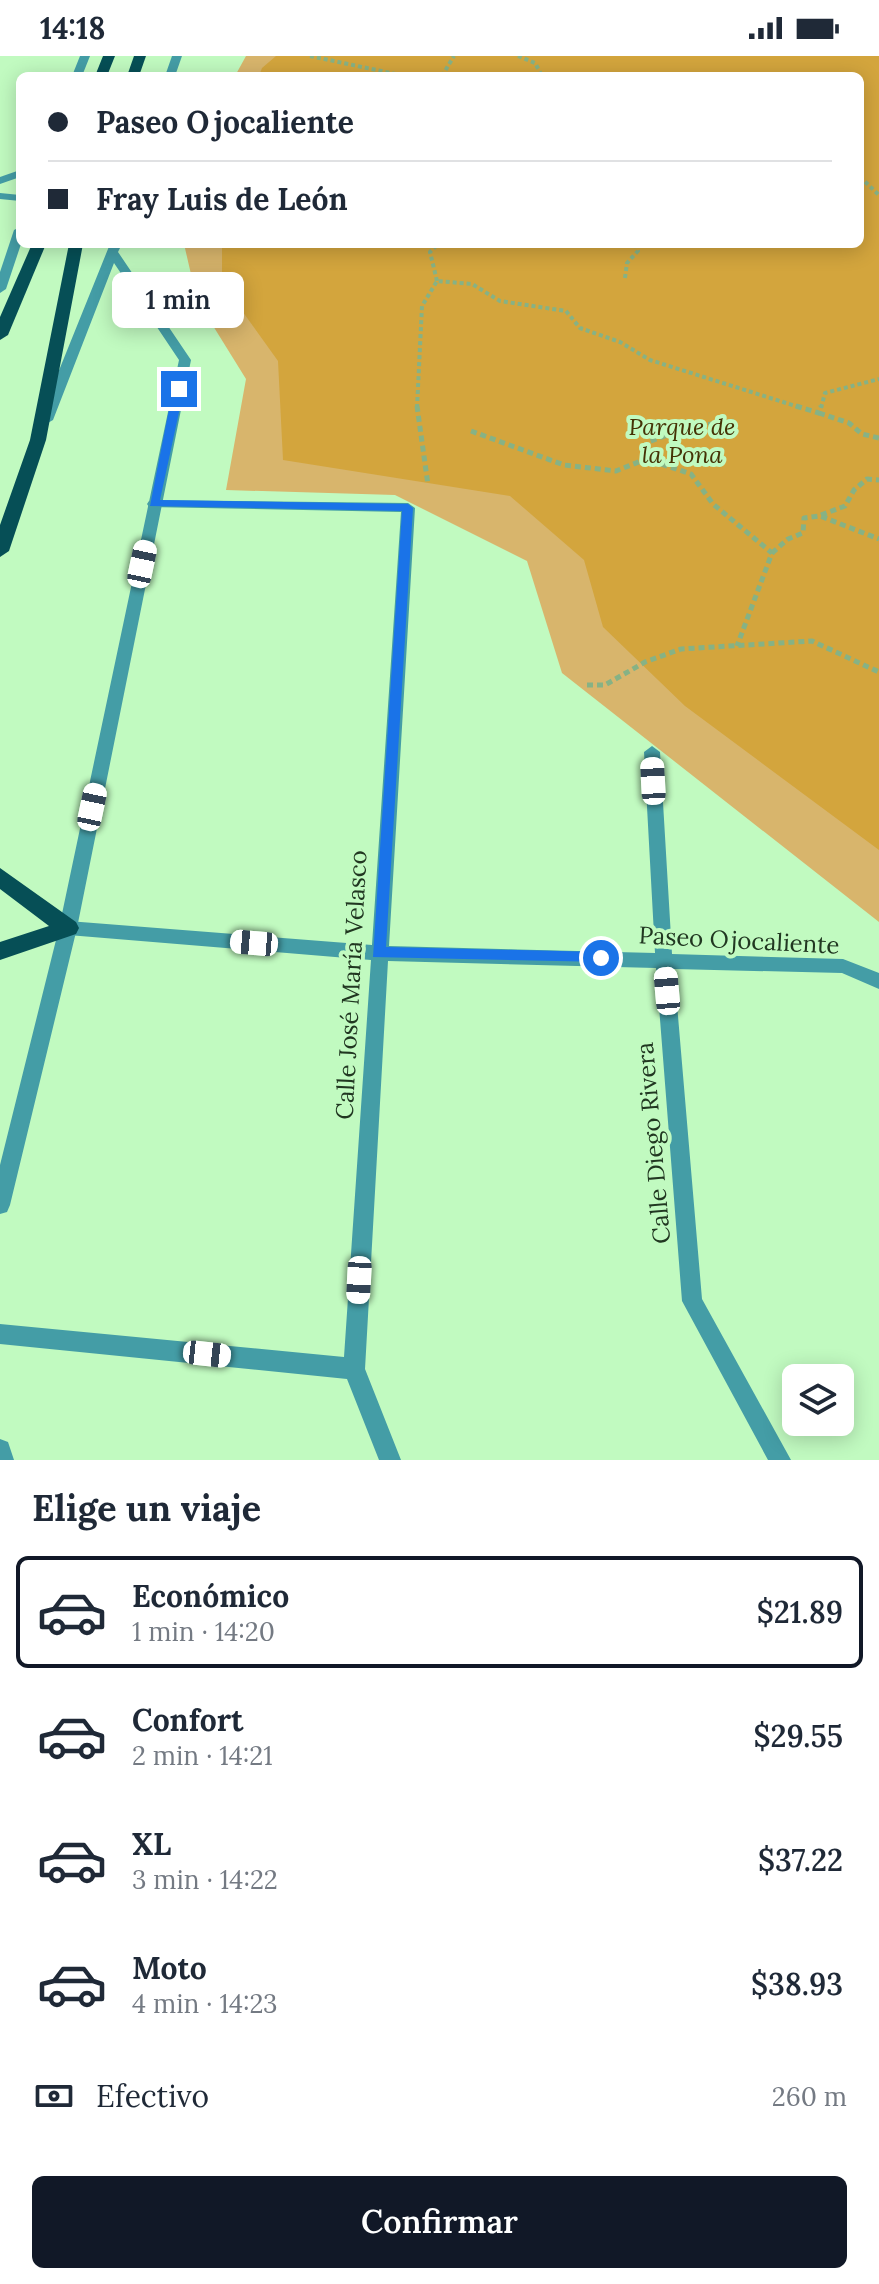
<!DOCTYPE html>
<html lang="es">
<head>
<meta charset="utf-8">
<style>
	body { margin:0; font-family:Lora,serif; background:#f6f6f7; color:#1f2937; height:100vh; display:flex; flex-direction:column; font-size:30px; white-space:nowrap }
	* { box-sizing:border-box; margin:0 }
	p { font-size:26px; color:#747a83 }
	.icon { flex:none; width:44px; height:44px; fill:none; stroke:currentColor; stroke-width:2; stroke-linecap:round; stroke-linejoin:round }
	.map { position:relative; height:1404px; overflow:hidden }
	.sheet { display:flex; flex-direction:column; background:#fff; flex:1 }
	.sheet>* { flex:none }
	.banner { position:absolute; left:16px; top:16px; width:848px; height:176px; border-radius:12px; box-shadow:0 4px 20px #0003; display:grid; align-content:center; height:176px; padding:0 32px; background:#fff }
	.fabs { position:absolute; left:782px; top:1308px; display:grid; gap:16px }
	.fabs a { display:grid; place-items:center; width:72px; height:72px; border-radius:12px; background:#fff; box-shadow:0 4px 20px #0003; font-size:40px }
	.end { position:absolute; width:36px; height:36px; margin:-18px; border:10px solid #1a73e8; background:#fff; box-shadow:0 0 0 4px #fff }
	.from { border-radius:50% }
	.bubble { position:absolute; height:56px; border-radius:12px; background:#fff; box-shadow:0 4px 20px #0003; font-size:26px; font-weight:600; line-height:56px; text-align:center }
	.car { position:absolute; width:24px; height:48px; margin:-24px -12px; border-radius:10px; box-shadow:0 0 6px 2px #0007; background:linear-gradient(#fff 24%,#345 0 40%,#fff 0 76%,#345 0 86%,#fff 0) }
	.banner b { display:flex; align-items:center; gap:28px; height:76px; font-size:30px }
	.banner b+b { border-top:2px solid #e0e1e3 }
	.banner i { width:20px; height:20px; background:#1f2937 }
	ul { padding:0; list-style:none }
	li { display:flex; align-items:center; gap:24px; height:112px; margin:0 16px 12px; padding:0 16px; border:4px solid transparent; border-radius:12px }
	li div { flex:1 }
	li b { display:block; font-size:30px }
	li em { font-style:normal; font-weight:600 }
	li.on { border-color:#111827 }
	li>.icon { width:72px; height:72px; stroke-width:1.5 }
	h2 { padding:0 32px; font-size:36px; line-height:96px }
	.pay { display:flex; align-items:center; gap:20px; height:88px; padding:0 32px; font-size:30px }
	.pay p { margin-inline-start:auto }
	.button { display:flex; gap:16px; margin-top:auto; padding:16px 32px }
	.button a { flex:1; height:92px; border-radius:12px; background:#111827; color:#fff; font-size:32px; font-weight:600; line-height:92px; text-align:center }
	.status { display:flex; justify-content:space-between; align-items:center; height:56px; padding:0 40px; background:#fff; direction:ltr }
	.status svg { height:22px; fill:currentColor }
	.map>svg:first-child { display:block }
	.green { fill:#d8b56c }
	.forest { fill:#d3a53d }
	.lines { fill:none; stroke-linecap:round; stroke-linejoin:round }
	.path-far1 { stroke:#86b285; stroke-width:4; stroke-dasharray:4 3; stroke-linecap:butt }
	.path { stroke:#86b285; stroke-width:5; stroke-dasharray:6 4; stroke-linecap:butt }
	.minor { fill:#449da6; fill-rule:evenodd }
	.tertiary { fill:#449da6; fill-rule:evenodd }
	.primary { fill:#064f56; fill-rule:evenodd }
	.route { fill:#1a73e8 }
	.labels { text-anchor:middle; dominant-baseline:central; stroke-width:8; stroke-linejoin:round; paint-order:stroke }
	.park-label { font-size:24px; font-style:italic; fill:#453205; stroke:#c1fac0 }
	.street-label { font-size:24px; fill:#213721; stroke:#c1fac0 }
</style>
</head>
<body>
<div class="status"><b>14:18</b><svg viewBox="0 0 49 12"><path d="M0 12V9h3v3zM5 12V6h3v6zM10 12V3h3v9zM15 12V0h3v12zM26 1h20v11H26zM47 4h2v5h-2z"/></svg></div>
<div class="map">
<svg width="879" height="1404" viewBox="0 0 879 1404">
	<rect width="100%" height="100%" fill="#c1fac0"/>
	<polygon class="green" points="246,0 879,0 879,866 562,617 527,505 395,439 226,434 246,323 197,244 184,188 860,188 860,20 235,20"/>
	<polygon class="forest" points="276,0 879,0 879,794 685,650 603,571 584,504 510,440 283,404 278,305 222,227 222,188 860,188 860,20 259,20 262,12"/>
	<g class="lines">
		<g class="path-far1">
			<polyline points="310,0 405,20"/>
			<polyline points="518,0 535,7 541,18 563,20"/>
			<polyline points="442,20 454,0"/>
			<polyline points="860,121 879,139"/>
			<polyline points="625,222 627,207 638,195 635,188"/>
			<polyline points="437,225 430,196 438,188"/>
			<polyline points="417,352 422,250 437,225 472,228 500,245 566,255 580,272 620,286 650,304 802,352"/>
			<polyline points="821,352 825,337 879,323"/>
		</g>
		<g class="path">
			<polyline points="417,350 428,429"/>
			<polyline points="796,350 819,357 821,350"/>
			<polyline points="819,357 849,367 862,378 879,382"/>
			<polyline points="471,375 564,409 616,415 646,403 691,418 713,448 772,497 737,590"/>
			<polyline points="646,403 648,386 690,371 735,365"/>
			<polyline points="821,459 845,450 854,434 867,423 879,424"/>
			<polyline points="772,497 788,483 803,477 804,462 820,460 879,483"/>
			<polyline points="587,629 605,629 645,606 681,593 812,585 879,616"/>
		</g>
		<g class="minor">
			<polygon points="20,114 20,121 0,128 0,121"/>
			<polygon points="0,137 20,139 20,145 0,143"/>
			<polygon points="154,444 408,447 415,452 389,890 655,897 644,696 652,690 660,696 672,898 843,903 879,917 879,933 842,917 674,913 702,1243 791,1404 768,1404 682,1245 656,912 388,905 365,1313 401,1404 379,1404 347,1323 0,1288 0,1268 344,1301 371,904 68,879 62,877 59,872 62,867 68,865 372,889 401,456 149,451 147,448 149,445"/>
			<polygon points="0,1383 8,1386 14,1404 0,1404"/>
		</g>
		<g class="tertiary">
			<polygon points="80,0 90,0 82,20 72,20"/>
			<polygon points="172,0 182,0 175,20 165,20"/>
			<polygon points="20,171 21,188 6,233 0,237 0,216 14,174"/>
			<polygon points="110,188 122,188 118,196 191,304 77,872 10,1149 7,1156 0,1158 0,1109 59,872 179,304 114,207 53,364 46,368 39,364"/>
		</g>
		<g class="primary">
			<polygon points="103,0 115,0 107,20 95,20"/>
			<polygon points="134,0 146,0 139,20 127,20"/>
			<polygon points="32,188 46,188 8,279 0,284 0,261"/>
			<polygon points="69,188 83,188 46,384 9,495 0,501 0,469 30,384"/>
			<polygon points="0,812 76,866 79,872 76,878 0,904 0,886 49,870 0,833"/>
		</g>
	</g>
	<polygon class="route" points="179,330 184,333 160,444 408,448 413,452 386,891 601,896 606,898 606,906 373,901 402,455 150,450 173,333"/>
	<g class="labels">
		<g class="park-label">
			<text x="682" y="370">Parque de<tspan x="682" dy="28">la Pona</tspan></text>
		</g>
		<g class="street-label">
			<text transform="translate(739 884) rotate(3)">Paseo Ojocaliente</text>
			<text transform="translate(351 929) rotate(-87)">Calle José María Velasco</text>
			<text transform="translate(653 1087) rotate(-95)">Calle Diego Rivera</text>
		</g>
	</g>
</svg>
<div class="fabs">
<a><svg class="icon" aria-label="layers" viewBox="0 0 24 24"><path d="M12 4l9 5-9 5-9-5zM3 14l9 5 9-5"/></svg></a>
</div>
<i class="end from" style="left:601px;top:902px"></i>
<i class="end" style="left:179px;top:333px"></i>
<div class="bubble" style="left:112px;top:216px;width:132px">1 min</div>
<i class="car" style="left:142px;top:508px;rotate:12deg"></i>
<i class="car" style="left:653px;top:725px;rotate:357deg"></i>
<i class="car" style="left:92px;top:751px;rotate:12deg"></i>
<i class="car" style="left:254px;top:887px;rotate:275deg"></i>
<i class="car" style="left:667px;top:935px;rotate:355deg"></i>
<i class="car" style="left:359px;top:1224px;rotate:183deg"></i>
<i class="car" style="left:207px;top:1298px;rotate:96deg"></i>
<div class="banner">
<b><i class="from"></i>Paseo Ojocaliente</b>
<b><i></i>Fray Luis de León</b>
</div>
</div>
<section class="sheet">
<h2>Elige un viaje</h2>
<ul>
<li class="on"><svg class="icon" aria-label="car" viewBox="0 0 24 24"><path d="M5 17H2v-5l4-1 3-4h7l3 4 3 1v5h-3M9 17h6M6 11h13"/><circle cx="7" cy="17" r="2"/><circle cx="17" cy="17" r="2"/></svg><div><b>Económico</b><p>1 min · 14:20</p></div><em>$21.89</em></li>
<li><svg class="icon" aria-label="car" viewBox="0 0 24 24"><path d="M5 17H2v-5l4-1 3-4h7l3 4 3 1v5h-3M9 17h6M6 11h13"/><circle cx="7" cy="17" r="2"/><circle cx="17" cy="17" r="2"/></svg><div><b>Confort</b><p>2 min · 14:21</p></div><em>$29.55</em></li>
<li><svg class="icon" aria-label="car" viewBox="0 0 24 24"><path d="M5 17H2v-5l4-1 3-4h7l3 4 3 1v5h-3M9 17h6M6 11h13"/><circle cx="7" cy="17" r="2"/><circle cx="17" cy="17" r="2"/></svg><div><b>XL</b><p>3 min · 14:22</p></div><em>$37.22</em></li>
<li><svg class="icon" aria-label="car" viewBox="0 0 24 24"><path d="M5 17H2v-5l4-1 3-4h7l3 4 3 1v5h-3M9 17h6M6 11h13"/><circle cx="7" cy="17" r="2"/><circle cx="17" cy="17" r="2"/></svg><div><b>Moto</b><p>4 min · 14:23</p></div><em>$38.93</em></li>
</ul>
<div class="pay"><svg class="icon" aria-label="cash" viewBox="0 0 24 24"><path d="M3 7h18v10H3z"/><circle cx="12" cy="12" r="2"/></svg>Efectivo<p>260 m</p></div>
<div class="button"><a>Confirmar</a></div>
</section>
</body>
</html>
